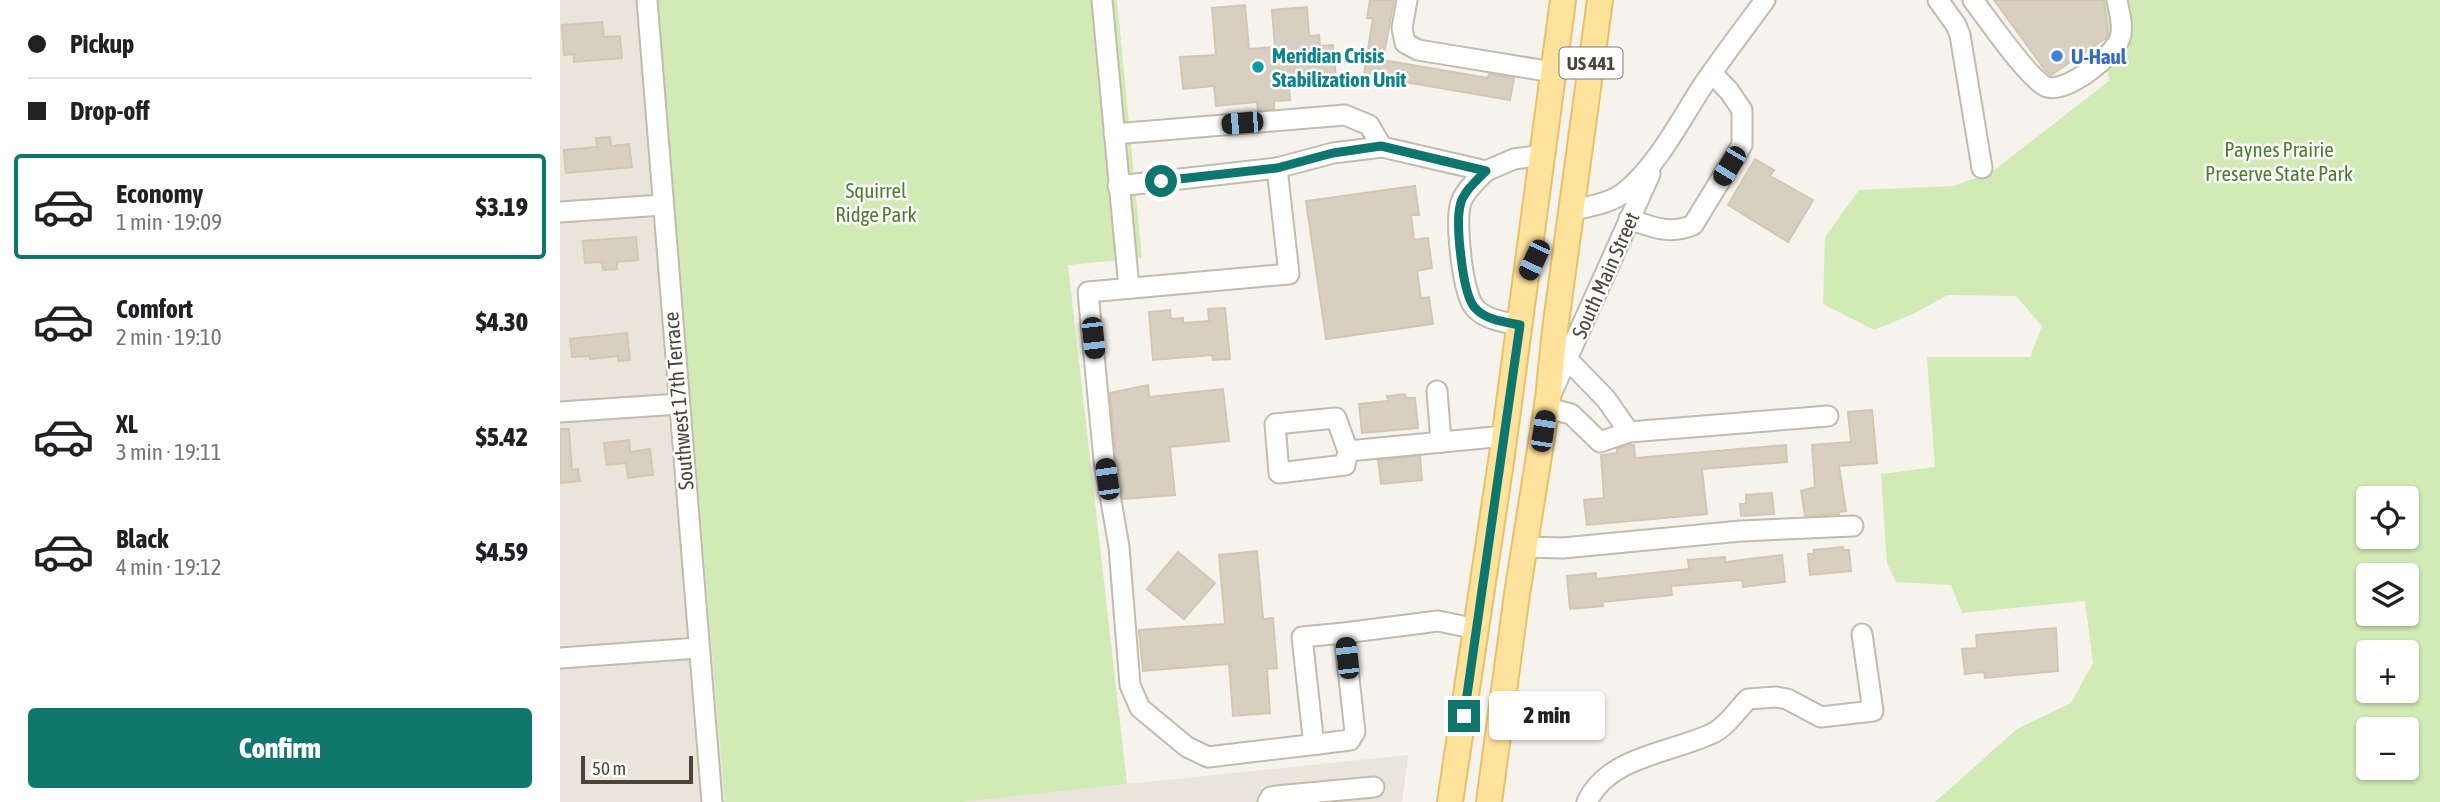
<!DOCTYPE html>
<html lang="en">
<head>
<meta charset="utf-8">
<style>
	body { margin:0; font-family:"Asap Condensed",sans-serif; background:#f2f2f2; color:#202124; height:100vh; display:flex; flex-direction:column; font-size:26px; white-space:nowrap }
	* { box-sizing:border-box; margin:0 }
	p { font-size:23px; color:#757577 }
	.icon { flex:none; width:38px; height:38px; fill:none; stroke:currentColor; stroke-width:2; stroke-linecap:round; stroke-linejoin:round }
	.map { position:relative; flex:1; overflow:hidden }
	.sheet { display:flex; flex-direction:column; background:#fff; width:560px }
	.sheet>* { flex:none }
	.hud { display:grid; align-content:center; height:154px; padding:0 28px; background:#fff }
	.buttons { position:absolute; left:1796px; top:486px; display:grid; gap:14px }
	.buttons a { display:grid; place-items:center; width:63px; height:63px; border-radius:7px; background:#fff; box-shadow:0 2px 5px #0004; font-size:35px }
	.scale { position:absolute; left:21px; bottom:18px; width:112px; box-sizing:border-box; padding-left:7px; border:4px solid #4b4439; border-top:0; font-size:19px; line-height:24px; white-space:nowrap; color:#4b4439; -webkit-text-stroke:5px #fff; paint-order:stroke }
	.end { position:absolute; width:32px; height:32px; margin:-16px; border:9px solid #0f766e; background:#fff; box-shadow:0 0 0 4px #fff }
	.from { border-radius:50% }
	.bubble { position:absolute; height:49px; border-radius:7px; background:#fff; box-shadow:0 2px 5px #0004; font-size:23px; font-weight:800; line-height:49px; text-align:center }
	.car { position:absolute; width:21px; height:42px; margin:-21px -10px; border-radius:9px; box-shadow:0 0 5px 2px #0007; background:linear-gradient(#222 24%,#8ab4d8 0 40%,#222 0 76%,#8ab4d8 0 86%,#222 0) }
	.hud b { display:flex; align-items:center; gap:24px; height:66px; font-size:26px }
	.hud b+b { border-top:2px solid #e0e0e0 }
	.hud i { width:18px; height:18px; background:#202124 }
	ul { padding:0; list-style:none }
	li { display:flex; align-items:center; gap:21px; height:105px; margin:0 14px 10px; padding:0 14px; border:4px solid transparent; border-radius:7px }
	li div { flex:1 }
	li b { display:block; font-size:26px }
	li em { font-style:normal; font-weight:800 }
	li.current { border-color:#0f766e }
	li>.icon { width:63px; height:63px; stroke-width:1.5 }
	.cta { display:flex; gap:14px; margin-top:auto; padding:14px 28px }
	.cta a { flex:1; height:80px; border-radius:7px; background:#0f766e; color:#fff; font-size:28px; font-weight:800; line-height:80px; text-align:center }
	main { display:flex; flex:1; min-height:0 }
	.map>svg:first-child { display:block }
	.residential { fill:#eae5da }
	.green { fill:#d2eab5; fill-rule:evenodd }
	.building { fill:#d8cfc1; stroke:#d3c7b4; stroke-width:2 }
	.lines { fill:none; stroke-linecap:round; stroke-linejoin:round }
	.minor-casing { stroke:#c2bbae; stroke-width:23 }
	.major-casing { stroke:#e6c16a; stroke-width:28 }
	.minor { stroke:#fff; stroke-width:19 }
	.major { stroke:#ffe39c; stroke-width:24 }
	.route { stroke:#0f766e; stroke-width:9 }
	.shop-dot { fill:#3f7fe0; stroke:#fff; stroke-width:2.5 }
	.culture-dot { fill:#0f9aa8; stroke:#fff; stroke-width:2.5 }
	.labels { text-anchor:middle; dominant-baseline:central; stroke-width:5; stroke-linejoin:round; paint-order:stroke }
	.shield { fill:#fff; stroke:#817c74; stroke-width:2 }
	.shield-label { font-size:19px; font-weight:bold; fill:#4b4439 }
	.culture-label { font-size:21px; font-weight:bold; fill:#0d838f; stroke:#fff; text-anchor:start }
	.shop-label { font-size:21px; font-weight:bold; fill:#366cbe; stroke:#fff; text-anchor:start }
	.park-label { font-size:21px; fill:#4a7f2a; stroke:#fff }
	.street-label { font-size:21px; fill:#4b4439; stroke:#fff }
</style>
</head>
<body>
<main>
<section class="sheet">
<div class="hud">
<b><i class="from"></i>Pickup</b>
<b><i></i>Drop-off</b>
</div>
<ul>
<li class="current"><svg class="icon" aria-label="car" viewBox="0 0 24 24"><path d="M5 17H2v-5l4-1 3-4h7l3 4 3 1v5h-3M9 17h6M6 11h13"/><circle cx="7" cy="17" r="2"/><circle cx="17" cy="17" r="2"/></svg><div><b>Economy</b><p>1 min · 19:09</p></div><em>$3.19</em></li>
<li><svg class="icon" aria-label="car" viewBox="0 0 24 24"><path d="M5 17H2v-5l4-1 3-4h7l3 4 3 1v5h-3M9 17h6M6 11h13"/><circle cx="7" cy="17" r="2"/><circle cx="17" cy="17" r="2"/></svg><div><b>Comfort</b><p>2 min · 19:10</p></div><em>$4.30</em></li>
<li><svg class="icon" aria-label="car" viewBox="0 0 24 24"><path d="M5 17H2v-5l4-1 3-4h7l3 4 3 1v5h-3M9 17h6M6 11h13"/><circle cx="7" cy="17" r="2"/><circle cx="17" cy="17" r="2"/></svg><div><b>XL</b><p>3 min · 19:11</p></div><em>$5.42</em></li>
<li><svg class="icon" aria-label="car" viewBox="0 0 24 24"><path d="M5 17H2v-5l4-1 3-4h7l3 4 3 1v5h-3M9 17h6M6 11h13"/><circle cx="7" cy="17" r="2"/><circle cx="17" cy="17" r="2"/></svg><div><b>Black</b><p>4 min · 19:12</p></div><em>$4.59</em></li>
</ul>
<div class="cta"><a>Confirm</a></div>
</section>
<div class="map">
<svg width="1880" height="802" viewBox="0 0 1880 802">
	<rect width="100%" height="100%" fill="#f6f3ec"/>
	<g class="residential">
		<polygon points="0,0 96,0 165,802 0,802"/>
		<polygon points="848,755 842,802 402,802 567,784"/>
	</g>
	<g class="green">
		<polygon points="96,0 557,0 582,258 508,265 567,784 402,802 165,802"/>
		<path d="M 1542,0 L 1880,0 L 1880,802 L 1375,802 L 1457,729 L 1511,703 L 1533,663 L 1525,601 L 1402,613 L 1391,585 L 1336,582 L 1327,563 L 1321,474 L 1375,467 L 1367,357 L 1470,357 L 1482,326 L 1456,296 L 1388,295 L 1353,314 L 1314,330 L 1263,304 L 1265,237 L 1299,190 L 1394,186 L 1433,171 L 1549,81 ZM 1808,499 L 1846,499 L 1846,537 L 1808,537 ZM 1808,576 L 1846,576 L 1846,614 L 1808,614 ZM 1808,653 L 1846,653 L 1846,691 L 1808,691 ZM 1808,730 L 1846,730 L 1846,768 L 1808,768 Z"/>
	</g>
	<g class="building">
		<polygon points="810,0 834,0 823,60 928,78 929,74 954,78 950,100 804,75 813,18 807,18"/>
		<polygon points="1434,0 1544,0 1548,34 1546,38 1491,75 1485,70"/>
		<polygon points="685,5 689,49 715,47 712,10 747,7 749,36 759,35 760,46 773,45 776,77 755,79 756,84 729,86 730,100 714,101 714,109 698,110 697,102 656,106 654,86 623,89 620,57 656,55 652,8"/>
		<polygon points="42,22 44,37 60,36 62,58 14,62 14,54 4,55 2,25"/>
		<polygon points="50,137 51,146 69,144 72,167 6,173 4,150 37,147 36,138"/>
		<polygon points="1195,159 1214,170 1210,176 1253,200 1228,242 1168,205"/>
		<polygon points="855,186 859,215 851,215 854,240 868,238 872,268 857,271 861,298 869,297 873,324 766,339 746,201"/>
		<polygon points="76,237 78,260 57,262 57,269 43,270 42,262 25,263 23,241"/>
		<polygon points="665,308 670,359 653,360 652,355 593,360 589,312 610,310 611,319 623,318 623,323 649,321 648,309"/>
		<polygon points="67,333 70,360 58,361 58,356 30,359 30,356 12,357 10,339"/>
		<polygon points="588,385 589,397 663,389 669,441 610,447 615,495 563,499 556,458 550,393"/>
		<polygon points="845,394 846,398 855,398 858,428 802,433 799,404 828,401 827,396"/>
		<polygon points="1312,410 1317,463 1279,466 1286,511 1279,512 1279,514 1245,516 1241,491 1255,487 1252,445 1291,442 1288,412"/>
		<polygon points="0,429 9,429 12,470 18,469 20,481 0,483"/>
		<polygon points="69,440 70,452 90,449 93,475 68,478 66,463 47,465 44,443"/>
		<polygon points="1068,445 1074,445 1075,458 1226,445 1227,462 1142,469 1147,514 1027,525 1024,500 1044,498 1041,455 1057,453 1057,449"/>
		<polygon points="860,456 862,480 821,484 818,460"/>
		<polygon points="1212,493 1214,514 1181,516 1180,504 1186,504 1186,495"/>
		<polygon points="1283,547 1283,550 1289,550 1291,571 1250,575 1248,554 1254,554 1254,550"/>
		<polygon points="697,551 703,619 713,618 717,668 707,669 710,713 673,716 669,664 583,671 579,630 665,624 659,555"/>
		<polygon points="618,552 655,583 624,619 587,589"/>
		<polygon points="1222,555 1225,582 1183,587 1182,580 1111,586 1112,595 1042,602 1043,606 1010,609 1007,576 1036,573 1036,579 1129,569 1128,560 1165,557 1165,562"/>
		<polygon points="1496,628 1498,671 1425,678 1424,672 1405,674 1402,649 1417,648 1416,635"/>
	</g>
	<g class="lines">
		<defs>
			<g id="minor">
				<polyline points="87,0 152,802"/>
				<polyline points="542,0 569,288"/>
				<polyline points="847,0 842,28 845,43 858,50 993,72"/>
				<polyline points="1378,0 1396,25 1400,35 1422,168"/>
				<path d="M 1413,0 C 1426,17 1470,81 1487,87 C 1507,93 1554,56 1560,38 C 1564,26 1559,12 1557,0"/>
				<polyline points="554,134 785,115 809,125 822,147 926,171 954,159 983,155"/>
				<polyline points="717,168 773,153 822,147"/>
				<path d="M 926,171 C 917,180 902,193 900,206 C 896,224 902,294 915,308 C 926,320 944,322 960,325"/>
				<polyline points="558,186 717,168 729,274 528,292 544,460 559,547 570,685 580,708 627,747 648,757 758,744"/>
				<path d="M 1011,211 C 1030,206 1052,203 1066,191 C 1099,163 1119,122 1142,87 C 1162,57 1184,29 1205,0"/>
				<polyline points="0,212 102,205"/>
				<path d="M 1069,219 C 1092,227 1109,235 1133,225 L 1182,145 L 1182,110 L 1169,91 L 1152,73"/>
				<polyline points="1008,360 1046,399 1069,432"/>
				<polyline points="877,391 881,442"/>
				<polyline points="992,392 1090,174"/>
				<polyline points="987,408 1011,414 1040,442 1069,432 1268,416"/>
				<polyline points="0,412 119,404"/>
				<polyline points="788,451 776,418 715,424 719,473 785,465 788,451 945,436"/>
				<polyline points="964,547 1003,548 1181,531 1293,526"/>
				<polyline points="784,633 742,637 753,737 758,744 790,740 795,732 784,633 878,621 917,629"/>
				<polyline points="0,658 138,648"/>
				<polyline points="708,802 711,797 716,796 814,787"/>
				<path d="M 1027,802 C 1048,756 1112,753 1153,733 C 1166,727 1178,709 1188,699 L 1216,697 L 1227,699 L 1261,717 L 1313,711 L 1302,634"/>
			</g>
			<g id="major">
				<polyline points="890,802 942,455 1003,0"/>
				<polyline points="929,802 957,594 988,399 995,330 1040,0"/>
			</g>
		</defs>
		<use href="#minor" class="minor-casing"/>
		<use href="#major" class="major-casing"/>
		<use href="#minor" class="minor"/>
		<use href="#major" class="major"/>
	</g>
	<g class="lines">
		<path class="route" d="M 601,181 L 717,168 L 773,153 L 821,146 L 926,171 C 917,180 902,193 900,206 C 896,224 902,294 915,308 C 926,320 944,322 960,325 L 904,716"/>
	</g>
	<circle class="shop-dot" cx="1497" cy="56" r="7"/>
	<circle class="culture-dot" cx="698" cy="67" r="7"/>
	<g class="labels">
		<rect class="shield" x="999.5" y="47.5" width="63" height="31" rx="5"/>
		<g class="shield-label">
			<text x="1031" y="63">US 441</text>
		</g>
		<g class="culture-label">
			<text x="712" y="55">Meridian Crisis<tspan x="712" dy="24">Stabilization Unit</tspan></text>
		</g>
		<g class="shop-label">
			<text x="1511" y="56">U-Haul</text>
		</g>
		<g class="park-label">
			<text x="1719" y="149">Paynes Prairie<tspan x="1719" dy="24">Preserve State Park</tspan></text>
			<text x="316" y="190">Squirrel<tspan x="316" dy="24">Ridge Park</tspan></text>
		</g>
		<g class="street-label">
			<text transform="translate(1045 275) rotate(-66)">South Main Street</text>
			<text transform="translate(118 401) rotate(-95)">Southwest 17th Terrace</text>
		</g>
	</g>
</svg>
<div class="buttons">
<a><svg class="icon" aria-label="locate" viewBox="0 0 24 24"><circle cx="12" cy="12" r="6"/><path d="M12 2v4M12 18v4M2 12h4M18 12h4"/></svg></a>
<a><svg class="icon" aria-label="layers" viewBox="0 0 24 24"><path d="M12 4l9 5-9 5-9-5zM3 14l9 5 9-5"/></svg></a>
<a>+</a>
<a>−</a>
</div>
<div class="scale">50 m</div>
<i class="end from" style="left:601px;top:181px"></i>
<i class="end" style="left:904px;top:716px"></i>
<div class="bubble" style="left:929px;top:691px;width:116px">2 min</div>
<i class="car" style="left:682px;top:123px;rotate:265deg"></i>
<i class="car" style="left:1169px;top:166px;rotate:211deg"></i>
<i class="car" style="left:974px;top:260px;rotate:205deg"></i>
<i class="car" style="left:533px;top:338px;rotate:174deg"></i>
<i class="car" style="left:983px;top:431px;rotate:9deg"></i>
<i class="car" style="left:547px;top:479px;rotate:352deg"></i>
<i class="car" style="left:787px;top:658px;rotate:354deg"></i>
</div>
</main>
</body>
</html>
